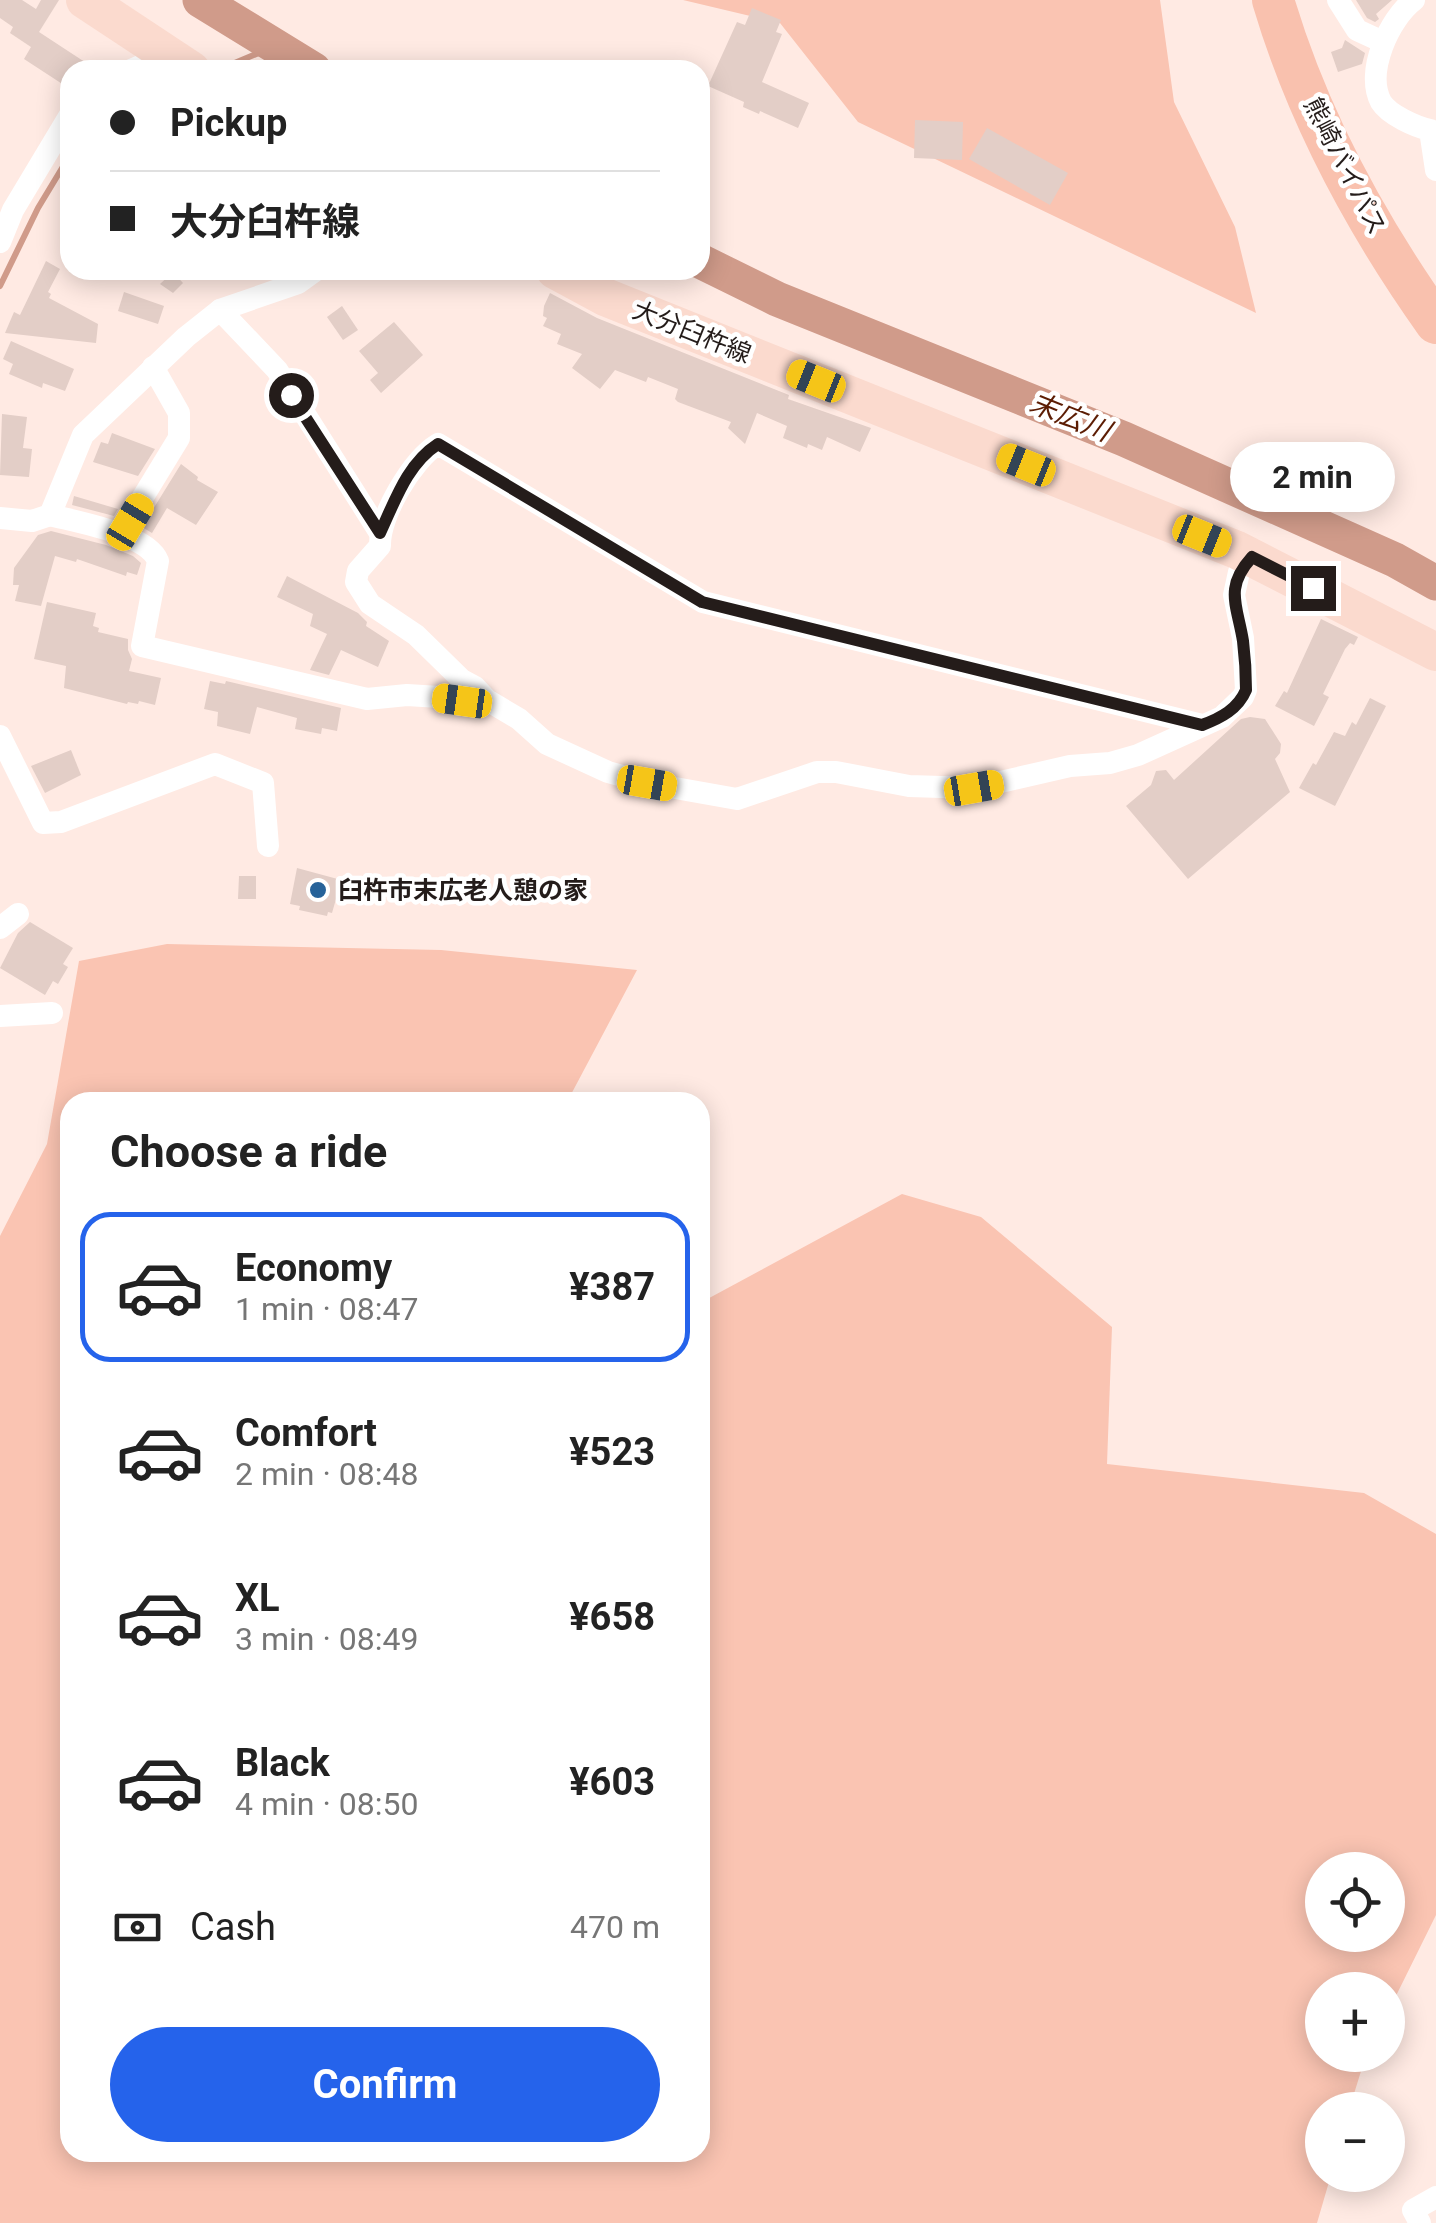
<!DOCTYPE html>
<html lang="en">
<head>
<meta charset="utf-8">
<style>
	body { margin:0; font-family:Roboto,"Noto Sans JP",sans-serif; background:#f6f6f6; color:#222; height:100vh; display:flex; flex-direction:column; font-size:38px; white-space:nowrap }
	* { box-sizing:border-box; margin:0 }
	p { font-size:32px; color:#767676 }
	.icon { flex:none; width:55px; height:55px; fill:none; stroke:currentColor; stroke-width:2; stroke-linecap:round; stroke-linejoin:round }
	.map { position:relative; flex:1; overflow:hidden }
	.details { position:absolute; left:60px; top:1092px; width:650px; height:1070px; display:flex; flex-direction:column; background:#fff; border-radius:30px; box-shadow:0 5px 25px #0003 }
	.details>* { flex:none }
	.guide { position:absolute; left:60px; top:60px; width:650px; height:220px; border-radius:30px; box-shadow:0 5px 25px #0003; display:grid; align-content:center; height:220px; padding:0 50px; background:#fff }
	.controls { position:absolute; left:1305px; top:1852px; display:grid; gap:20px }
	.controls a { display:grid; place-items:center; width:100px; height:100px; border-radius:50%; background:#fff; box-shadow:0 5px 25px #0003; font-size:50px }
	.end { position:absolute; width:45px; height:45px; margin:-22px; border:12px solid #241c1a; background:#fff; box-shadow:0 0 0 5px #fff }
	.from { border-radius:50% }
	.bubble { position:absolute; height:70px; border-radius:35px; background:#fff; box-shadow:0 5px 25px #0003; font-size:32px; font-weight:700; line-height:70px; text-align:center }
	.car { position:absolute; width:30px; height:60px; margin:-30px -15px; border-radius:12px; box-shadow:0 0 8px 2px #0007; background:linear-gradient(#f5c518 24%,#345 0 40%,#f5c518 0 76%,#345 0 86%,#f5c518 0) }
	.guide b { display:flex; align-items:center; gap:35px; height:95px; font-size:38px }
	.guide b+b { border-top:2px solid #e0e0e0 }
	.guide i { width:25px; height:25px; background:#222 }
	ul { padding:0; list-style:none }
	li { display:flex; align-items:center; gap:30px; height:150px; margin:0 20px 15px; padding:0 30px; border:5px solid transparent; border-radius:30px }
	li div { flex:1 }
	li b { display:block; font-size:38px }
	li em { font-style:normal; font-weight:700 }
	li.selected { border-color:#2563eb }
	li>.icon { width:90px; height:90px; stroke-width:1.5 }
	h2 { padding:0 50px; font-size:45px; line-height:120px }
	.pay { display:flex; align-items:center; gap:25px; height:110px; padding:0 50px; font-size:38px }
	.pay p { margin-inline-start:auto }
	.primary-button { display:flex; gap:20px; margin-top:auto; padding:20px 50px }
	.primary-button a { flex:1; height:115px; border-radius:60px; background:#2563eb; color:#fff; font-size:40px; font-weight:700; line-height:115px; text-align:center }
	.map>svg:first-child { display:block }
	.green { fill:#fac4b2; fill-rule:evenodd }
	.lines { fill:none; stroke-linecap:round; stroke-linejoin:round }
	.stream { stroke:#d09b8a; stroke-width:6 }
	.river { stroke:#d09b8a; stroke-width:35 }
	.building { fill:#e3cec7 }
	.street { stroke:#fff; stroke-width:22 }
	.primary { stroke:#fbdace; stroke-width:38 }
	.highway { stroke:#f9c1ae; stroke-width:42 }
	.route { stroke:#241c1a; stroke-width:12 }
	.poi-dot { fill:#266299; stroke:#fff; stroke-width:4 }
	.labels { text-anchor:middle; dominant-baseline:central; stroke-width:9; stroke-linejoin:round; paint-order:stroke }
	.street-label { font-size:25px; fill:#241c1a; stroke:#fff }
	.poi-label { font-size:25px; font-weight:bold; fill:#241c1a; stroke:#fff; text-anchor:start }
	.water-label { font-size:28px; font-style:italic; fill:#5c1d04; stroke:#fff }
</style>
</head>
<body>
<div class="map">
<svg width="1436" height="2223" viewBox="0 0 1436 2223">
	<rect width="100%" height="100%" fill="#ffeae3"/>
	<g class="green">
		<polygon points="683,0 1160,0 1174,102 1235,227 1256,313 858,122 780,23"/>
		<path d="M 167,944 L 441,950 L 637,970 L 567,1102 L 70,1102 L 70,2152 L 700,2152 L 700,1303 L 902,1194 L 981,1217 L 1112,1327 L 1107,1464 L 1364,1493 L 1436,1534 L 1436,1915 L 1388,2012 L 1388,1990 L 1322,1990 L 1322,2055 L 1366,2055 L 1349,2110 L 1322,2110 L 1322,2175 L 1331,2175 L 1317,2223 L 0,2223 L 0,1236 L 47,1144 L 79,961 ZM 1322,1870 L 1388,1870 L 1388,1935 L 1322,1935 Z"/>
	</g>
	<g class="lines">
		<g class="stream">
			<polyline points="218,70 273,47"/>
			<polyline points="0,286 38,208 70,155"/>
		</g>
		<g class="river">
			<polyline points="200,0 314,70"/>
			<polyline points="700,261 777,299 1124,439 1395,560 1436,583"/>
		</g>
	</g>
	<g class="building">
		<polygon points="0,0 22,0 36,9 41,0 59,0 39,32 97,70 70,70 70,89 24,59 31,47 10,33 13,27 0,18"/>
		<polygon points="1356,0 1392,0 1376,14 1379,19 1375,22 1367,18"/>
		<polygon points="752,8 781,20 776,32 782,34 762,82 809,103 798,128 760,111 759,114 743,107 744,102 708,86 737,22 745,25"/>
		<polygon points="1345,40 1365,53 1362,64 1338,72 1331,52 1342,48"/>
		<polygon points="915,120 963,122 962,160 914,158"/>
		<polygon points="987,128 1068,173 1050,205 969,159"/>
		<polygon points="46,261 60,269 48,292 51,294 49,298 98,324 96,343 5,333 14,312 20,315"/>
		<polygon points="173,272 183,283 173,293 160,284"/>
		<polygon points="124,292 164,306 158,324 118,311"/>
		<polygon points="550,293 597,318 789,395 788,399 871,428 860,452 827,437 822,450 808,444 807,448 783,438 787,426 757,413 745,444 728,428 731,422 678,402 675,399 678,389 648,377 646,382 615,370 600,389 572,368 582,354 557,344 561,334 543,326 547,318 543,316 544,306"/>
		<polygon points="342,306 358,330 343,340 327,317"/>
		<polygon points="394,322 423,355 381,393 370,380 378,373 359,351"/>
		<polygon points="11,341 74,369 65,391 43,383 42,388 9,374 13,364 3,359"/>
		<polygon points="2,414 27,417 23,448 32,449 29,477 0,475"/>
		<polygon points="112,433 155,449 138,476 93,462 101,442 108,444"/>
		<polygon points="181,464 198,477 197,480 218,492 196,525 167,508 152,533 142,527"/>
		<polygon points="74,496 118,509 114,516 72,505"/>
		<polygon points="51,531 106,545 133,556 141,563 137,575 127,572 126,576 77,559 76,562 55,556 41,606 15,601 19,585 13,585 14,568 38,535"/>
		<polygon points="287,576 358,613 367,622 366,626 389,641 378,667 341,650 329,675 310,670 327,634 310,626 313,614 277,597"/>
		<polygon points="47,602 96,613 93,626 99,628 98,632 128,639 128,650 132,659 129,671 161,678 155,705 139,701 138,704 128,702 127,704 64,688 66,666 34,659"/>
		<polygon points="1321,619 1358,637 1354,645 1350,643 1345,649 1323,694 1329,697 1314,726 1275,706 1284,691 1287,693"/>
		<polygon points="210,681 225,684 226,681 341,708 337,731 322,728 321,734 295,729 297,718 257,707 250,734 217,726 218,712 204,709"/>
		<polygon points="1370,698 1386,706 1335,806 1299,788 1313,763 1316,765 1334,732 1345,736 1352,722 1356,725"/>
		<polygon points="1250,717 1265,719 1281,744 1280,753 1275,759 1290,792 1188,879 1126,806 1151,785 1156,771 1166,770 1174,780 1241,719"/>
		<polygon points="71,750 81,775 45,793 31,766"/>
		<polygon points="297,868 345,881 341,900 336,899 332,913 328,912 327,916 299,910 300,906 290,904"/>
		<polygon points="239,876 256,876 256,899 238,899"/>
		<polygon points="30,922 73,948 63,964 68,967 58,984 53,981 45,995 0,968 18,933"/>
	</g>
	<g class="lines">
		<g class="street">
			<polyline points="1338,0 1357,30 1383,42"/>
			<path d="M 1414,0 C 1389,19 1365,72 1381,102 C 1389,115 1416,127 1430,130 L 1436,170"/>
			<polyline points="131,70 167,54"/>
			<polyline points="0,242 13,210 70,115"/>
			<polyline points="220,310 277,370 380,533"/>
			<path d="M 50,515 C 77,522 148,534 158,561 L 142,646 L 367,699 L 407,695 L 487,700"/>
			<polyline points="0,518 32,521 50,515 83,435 186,337 220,310 298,283 316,270"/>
			<polyline points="121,533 179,438 179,413 153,367"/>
			<path d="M 1202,725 L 703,602 L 438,444 C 412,460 379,516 380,546 L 358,571 L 356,582 L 370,604 L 416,635 L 462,680 L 475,687 L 487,700 L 519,719 L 547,744 L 608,772 L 647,783 L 737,799 L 817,772 L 836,772 L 909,786 L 974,788 L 1070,766 L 1110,763 L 1138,755 L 1222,717 L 1243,697 L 1246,690 L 1243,638 L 1234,595 L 1239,572 L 1252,557"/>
			<polyline points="0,736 43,823 61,822 215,764 263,783 268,846"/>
			<polyline points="0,928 18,914"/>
			<polyline points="0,1016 52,1013"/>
			<polyline points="1420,2223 1413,2210 1436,2197"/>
		</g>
		<g class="primary">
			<polyline points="85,0 191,70"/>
			<polyline points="555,270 605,297 1237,550 1436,652"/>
		</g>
		<path class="highway" d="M 1273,0 C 1307,115 1367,226 1436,323"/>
	</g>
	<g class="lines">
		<path class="route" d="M 291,395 L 380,533 C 395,501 407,464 438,444 L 702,602 L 1202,725 C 1221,718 1238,709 1246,690 C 1246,673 1245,657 1243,641 C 1237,604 1224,588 1252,557 L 1313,588"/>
	</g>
	<circle class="poi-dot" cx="318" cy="890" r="10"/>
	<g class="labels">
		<g class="street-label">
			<text transform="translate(1345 166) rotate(63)">熊崎バイパス</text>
			<text transform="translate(692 332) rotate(22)">大分臼杵線</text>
		</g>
		<g class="poi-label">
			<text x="338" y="890">臼杵市末広老人憩の家</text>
		</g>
		<g class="water-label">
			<text transform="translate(1070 417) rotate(22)">末広川</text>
		</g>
	</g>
</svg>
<div class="controls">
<a><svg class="icon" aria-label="locate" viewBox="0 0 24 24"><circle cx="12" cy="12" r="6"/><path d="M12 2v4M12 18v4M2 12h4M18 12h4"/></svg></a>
<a>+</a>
<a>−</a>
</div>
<i class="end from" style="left:291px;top:395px"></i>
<i class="end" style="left:1313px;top:588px"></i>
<div class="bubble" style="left:1230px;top:442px;width:165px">2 min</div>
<i class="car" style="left:816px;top:381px;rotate:292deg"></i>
<i class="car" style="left:1026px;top:465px;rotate:292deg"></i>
<i class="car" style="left:130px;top:522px;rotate:31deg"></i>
<i class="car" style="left:1202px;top:536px;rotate:112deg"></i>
<i class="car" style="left:462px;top:701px;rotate:278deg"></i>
<i class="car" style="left:647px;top:783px;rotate:100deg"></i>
<i class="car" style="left:974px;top:788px;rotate:80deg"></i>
<div class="guide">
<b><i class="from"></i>Pickup</b>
<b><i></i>大分臼杵線</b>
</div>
<section class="details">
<h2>Choose a ride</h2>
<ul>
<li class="selected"><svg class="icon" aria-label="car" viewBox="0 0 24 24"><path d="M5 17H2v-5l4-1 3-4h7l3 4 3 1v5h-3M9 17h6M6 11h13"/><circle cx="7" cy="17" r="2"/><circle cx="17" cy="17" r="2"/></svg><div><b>Economy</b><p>1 min · 08:47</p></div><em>¥387</em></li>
<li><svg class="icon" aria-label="car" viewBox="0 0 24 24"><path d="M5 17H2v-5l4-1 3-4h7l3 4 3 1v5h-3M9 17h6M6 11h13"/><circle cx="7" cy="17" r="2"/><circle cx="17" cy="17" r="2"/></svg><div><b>Comfort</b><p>2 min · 08:48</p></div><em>¥523</em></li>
<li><svg class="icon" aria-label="car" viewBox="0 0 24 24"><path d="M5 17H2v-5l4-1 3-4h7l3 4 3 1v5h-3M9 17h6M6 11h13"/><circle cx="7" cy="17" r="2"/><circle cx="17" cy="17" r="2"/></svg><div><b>XL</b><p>3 min · 08:49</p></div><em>¥658</em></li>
<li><svg class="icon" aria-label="car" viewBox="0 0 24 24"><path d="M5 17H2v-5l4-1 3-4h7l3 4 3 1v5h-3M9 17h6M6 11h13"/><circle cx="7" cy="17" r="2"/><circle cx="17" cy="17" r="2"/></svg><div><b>Black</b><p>4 min · 08:50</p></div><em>¥603</em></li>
</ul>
<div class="pay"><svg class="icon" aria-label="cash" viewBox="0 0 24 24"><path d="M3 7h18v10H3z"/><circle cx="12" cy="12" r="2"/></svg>Cash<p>470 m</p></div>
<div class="primary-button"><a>Confirm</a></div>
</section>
</div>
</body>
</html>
